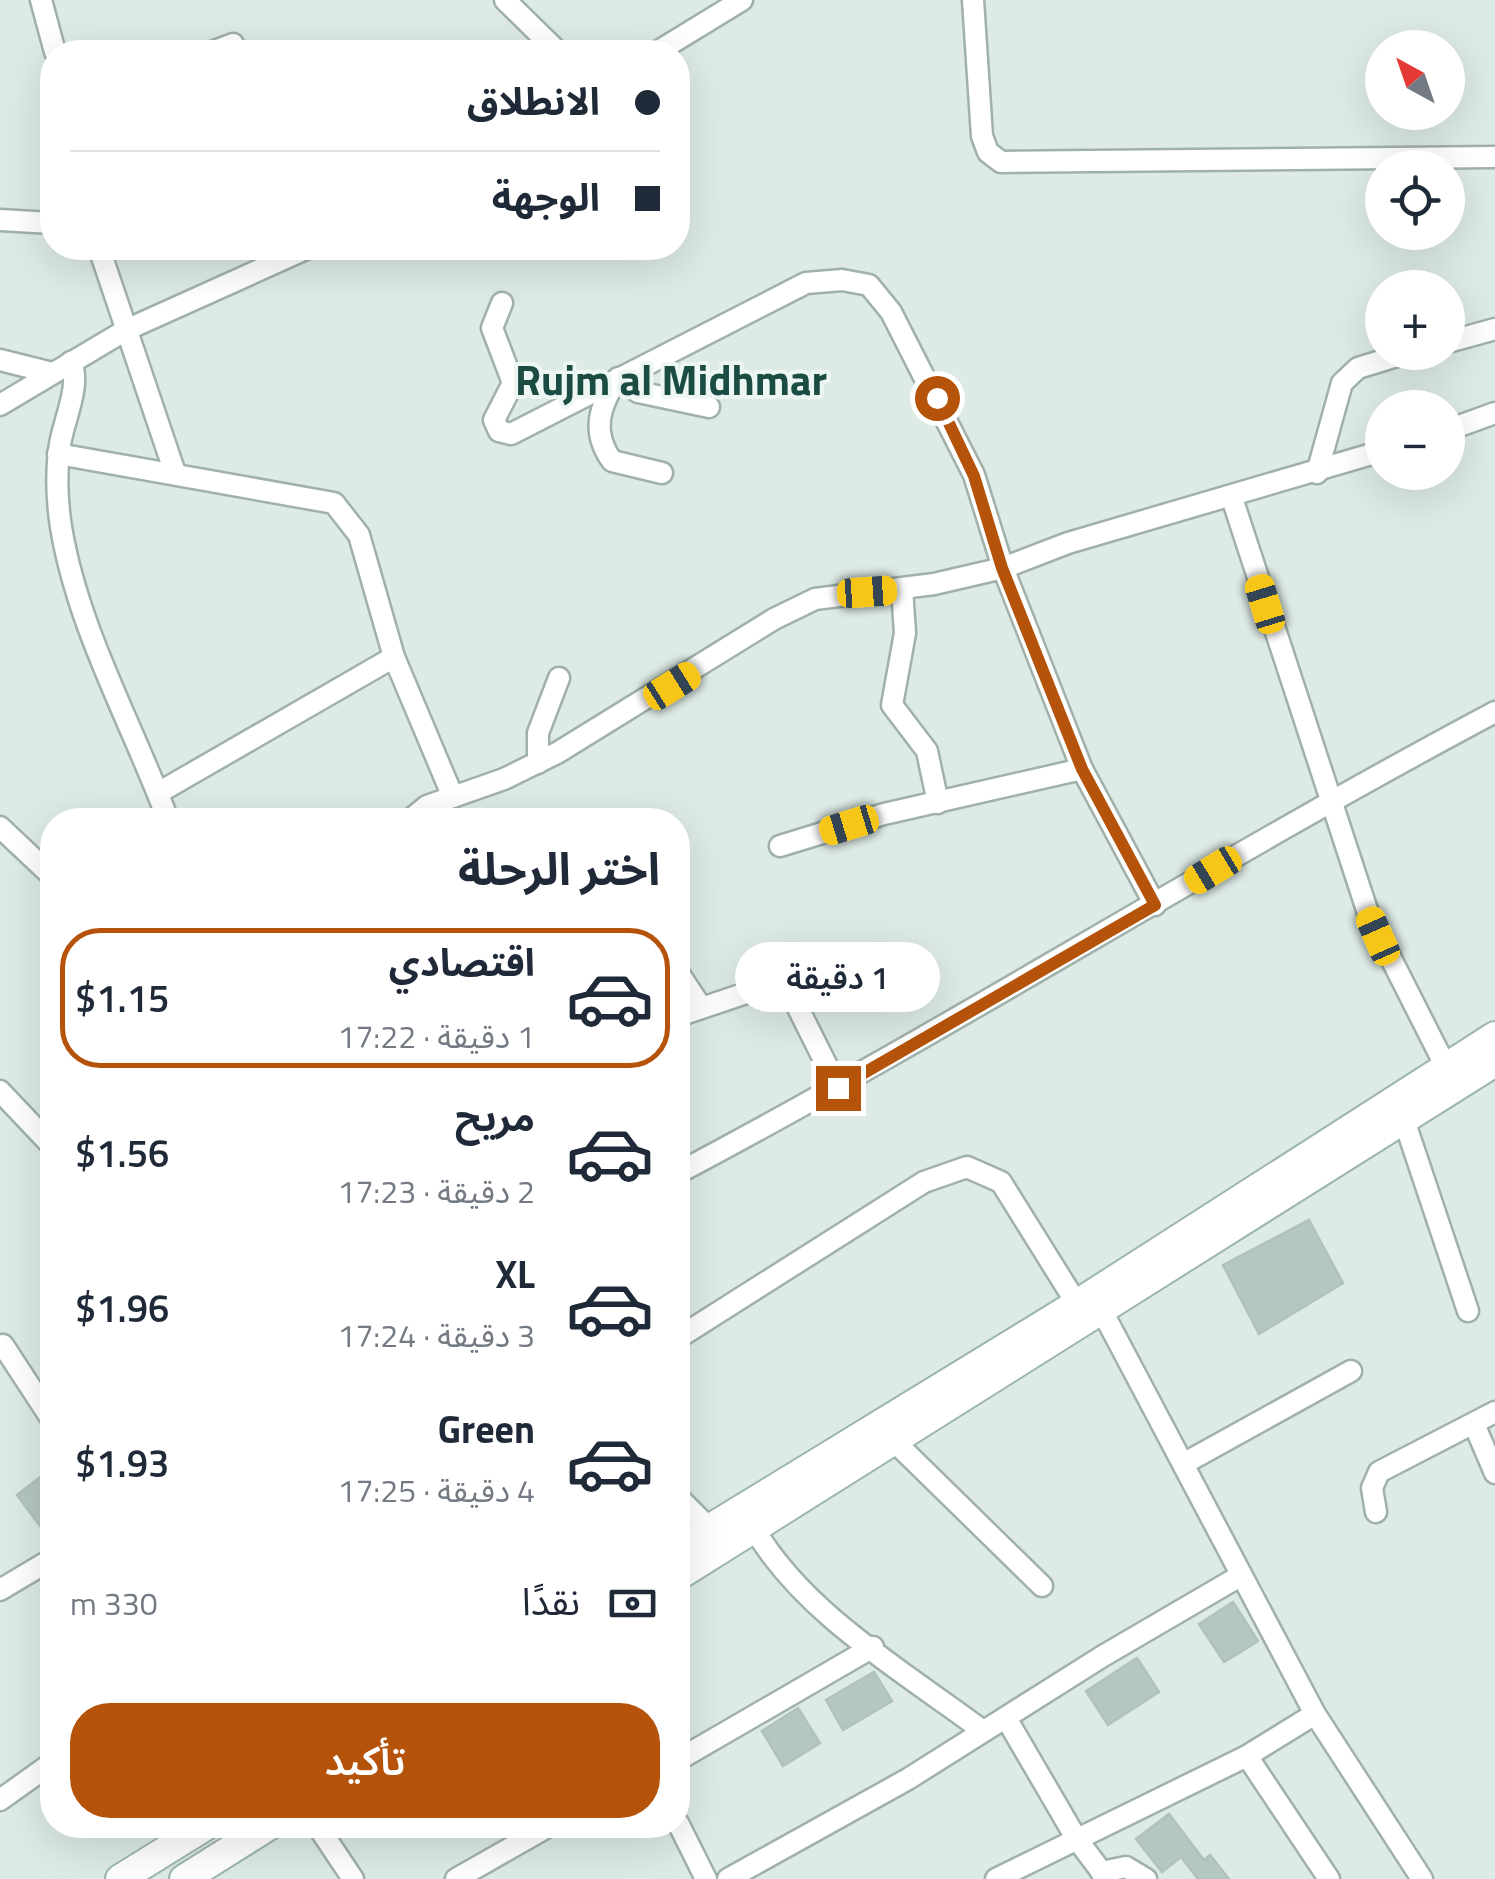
<!DOCTYPE html>
<html lang="ar">
<head>
<meta charset="utf-8">
<style>
	body { margin:0; font-family:"Titillium Web","Noto Sans Arabic",sans-serif; background:#f2f2f3; color:#1f2937; direction:rtl; height:100vh; display:flex; flex-direction:column; font-size:38px; white-space:nowrap }
	* { box-sizing:border-box; margin:0 }
	p { font-size:32px; color:#747a83 }
	.icon { flex:none; width:55px; height:55px; fill:none; stroke:currentColor; stroke-width:2; stroke-linecap:round; stroke-linejoin:round }
	.map { position:relative; flex:1; overflow:hidden; direction:ltr }
	.sheet { position:absolute; left:40px; top:808px; width:650px; height:1030px; display:flex; flex-direction:column; background:#fff; border-radius:40px; box-shadow:0 10px 40px #0002; direction:rtl }
	.sheet>* { flex:none }
	.guide { position:absolute; left:40px; top:40px; width:650px; height:220px; border-radius:40px; box-shadow:0 10px 40px #0002; direction:rtl; display:grid; align-content:center; height:220px; padding:0 30px; background:#fff }
	.needle { width:65px; rotate:320deg }
	.tools { position:absolute; left:1365px; top:30px; display:grid; gap:20px }
	.tools a { display:grid; place-items:center; width:100px; height:100px; border-radius:50%; background:#fff; box-shadow:0 10px 40px #0002; font-size:50px }
	.end { position:absolute; width:45px; height:45px; margin:-22px; border:12px solid #b45309; background:#fff; box-shadow:0 0 0 5px #fff }
	.from { border-radius:50% }
	.bubble { position:absolute; height:70px; border-radius:35px; background:#fff; box-shadow:0 10px 40px #0002; font-size:32px; font-weight:600; line-height:70px; text-align:center; direction:rtl }
	.car { position:absolute; width:30px; height:60px; margin:-30px -15px; border-radius:12px; box-shadow:0 0 8px 2px #0007; background:linear-gradient(#f5c518 24%,#345 0 40%,#f5c518 0 76%,#345 0 86%,#f5c518 0) }
	.guide b { display:flex; align-items:center; gap:35px; height:95px; font-size:38px }
	.guide b+b { border-top:2px solid #e0e1e3 }
	.guide i { width:25px; height:25px; background:#1f2937 }
	ul { padding:0; list-style:none }
	li { display:flex; align-items:center; gap:30px; height:140px; margin:0 20px 15px; padding:0 10px; border:5px solid transparent; border-radius:40px }
	li div { flex:1 }
	li b { display:block; font-size:38px }
	li em { font-style:normal; font-weight:600 }
	li.selected { border-color:#b45309 }
	li>.icon { width:90px; height:90px; stroke-width:1.5 }
	h2 { padding:0 30px; font-size:45px; line-height:120px }
	.pay { display:flex; align-items:center; gap:25px; height:110px; padding:0 30px; font-size:38px }
	.pay p { margin-inline-start:auto }
	.cta { display:flex; gap:20px; margin-top:auto; padding:20px 30px }
	.cta a { flex:1; height:115px; border-radius:40px; background:#b45309; color:#fff; font-size:40px; font-weight:600; line-height:115px; text-align:center }
	.map>svg:first-child { display:block }
	.building { fill:#b5c7c1; stroke:#afc3bc; stroke-width:2.5 }
	.lines { fill:none; stroke-linecap:round; stroke-linejoin:round }
	.street-casing { stroke:#a0b1ac; stroke-width:25 }
	.secondary-casing { stroke:#9cb6ae; stroke-width:32 }
	.street { stroke:#fff; stroke-width:20 }
	.secondary { stroke:#fff; stroke-width:28 }
	.route { stroke:#b45309; stroke-width:12 }
	.labels { text-anchor:middle; dominant-baseline:central; stroke-width:8; stroke-linejoin:round; paint-order:stroke }
	.quarter-label { font-size:42px; font-weight:bold; fill:#1a4c43; stroke:#edf6f2 }
</style>
</head>
<body>
<div class="map">
<svg width="1495" height="1879" viewBox="0 0 1495 1879">
	<rect width="100%" height="100%" fill="#ddeae5"/>
	<g class="building">
		<polygon points="1309,1220 1343,1283 1259,1334 1223,1265"/>
		<polygon points="52,1468 52,1542 17,1495"/>
		<polygon points="1233,1602 1258,1641 1224,1662 1199,1624"/>
		<polygon points="1137,1658 1159,1692 1108,1725 1086,1691"/>
		<polygon points="874,1672 892,1701 843,1730 826,1700"/>
		<polygon points="798,1708 820,1743 783,1766 762,1731"/>
		<polygon points="1169,1814 1204,1860 1210,1855 1229,1879 1198,1879 1181,1857 1162,1872 1136,1839"/>
	</g>
	<g class="lines">
		<defs>
			<g id="street">
				<polyline points="41,0 55,52"/>
				<polyline points="505,0 558,52"/>
				<polyline points="973,0 982,136 988,152 1001,162 1495,157"/>
				<polyline points="212,52 233,44"/>
				<polyline points="657,52 742,0"/>
				<polyline points="0,220 52,223"/>
				<polyline points="99,248 175,473"/>
				<polyline points="502,303 492,328 513,383 494,420 499,431 511,434 806,283 842,280 869,285 891,312 974,475 1003,568 1082,769 1155,905"/>
				<polyline points="1448,342 1495,329"/>
				<polyline points="0,360 52,373"/>
				<path d="M 71,362 C 82,387 61,425 59,451 C 56,477 57,501 61,527 C 78,630 132,723 168,820"/>
				<polyline points="0,405 126,330 308,248"/>
				<polyline points="1448,430 1495,413"/>
				<polyline points="58,454 334,503 359,535 394,657 453,797"/>
				<path d="M 662,473 L 612,461 C 591,432 599,406 618,378 L 638,392 L 709,407"/>
				<polyline points="1317,473 1342,383 1358,368 1410,352"/>
				<polyline points="1232,498 1368,913 1452,1079"/>
				<polyline points="902,589 905,633 892,705 927,751 938,803"/>
				<polyline points="538,763 538,733 559,678"/>
				<polyline points="158,793 394,657"/>
				<polyline points="410,820 427,806 504,779 557,753 774,619 815,599 934,584 1003,568 1068,543 1382,451"/>
				<polyline points="0,827 52,876"/>
				<polyline points="780,846 884,814 1082,769"/>
				<polyline points="678,972 701,1007"/>
				<polyline points="678,1016 761,988 781,988 794,1000 838,1088"/>
				<polyline points="0,1091 52,1146"/>
				<polyline points="1404,1120 1468,1311"/>
				<path d="M 678,1173 C 954,1027 1218,859 1495,712"/>
				<polyline points="1102,1311 1315,1714 1422,1879"/>
				<polyline points="678,1338 924,1182 967,1167 1001,1182 1077,1304"/>
				<polyline points="3,1345 52,1420"/>
				<polyline points="1474,1424 1495,1473"/>
				<polyline points="895,1442 1042,1586"/>
				<polyline points="1183,1464 1351,1371"/>
				<polyline points="678,1497 710,1529"/>
				<polyline points="1376,1512 1372,1488 1379,1472 1495,1412"/>
				<path d="M 755,1530 C 805,1615 906,1673 983,1731"/>
				<polyline points="0,1590 52,1559"/>
				<polyline points="1006,1718 1076,1838 1107,1879"/>
				<polyline points="1247,1756 1329,1879"/>
				<polyline points="678,1760 873,1647"/>
				<polyline points="0,1800 52,1763"/>
				<polyline points="678,1823 706,1879"/>
				<polyline points="317,1825 353,1879"/>
				<polyline points="1101,1872 1126,1867 1146,1879"/>
				<polyline points="456,1879 551,1825"/>
				<polyline points="728,1879 908,1779 1103,1656 1240,1576"/>
				<polyline points="996,1879 1247,1756 1315,1714"/>
			</g>
			<g id="secondary">
				<polyline points="678,1548 1077,1304 1495,1036"/>
				<polyline points="678,1576 1495,1062"/>
				<polyline points="120,1879 207,1825"/>
				<polyline points="184,1879 270,1825"/>
			</g>
		</defs>
		<use href="#street" class="street-casing"/>
		<use href="#secondary" class="secondary-casing"/>
		<use href="#street" class="street"/>
		<use href="#secondary" class="secondary"/>
	</g>
	<g class="lines">
		<polyline class="route" points="838,1088 1155,905 1082,769 1002,568 974,476 937,398"/>
	</g>
	<g class="labels">
		<g class="quarter-label">
			<text x="671" y="379">Rujm al Midhmar</text>
		</g>
	</g>
</svg>
<div class="tools">
<a><svg class="needle" viewBox="-14 -14 28 28"><path d="M0-13l5 13h-10z" fill="#e53935"/><path d="M0 13l5-13h-10z" fill="#747a83"/></svg></a>
<a><svg class="icon" aria-label="locate" viewBox="0 0 24 24"><circle cx="12" cy="12" r="6"/><path d="M12 2v4M12 18v4M2 12h4M18 12h4"/></svg></a>
<a>+</a>
<a>−</a>
</div>
<i class="end from" style="left:937px;top:398px"></i>
<i class="end" style="left:838px;top:1088px"></i>
<div class="bubble" style="left:735px;top:942px;width:205px">1 دقيقة</div>
<i class="car" style="left:867px;top:592px;rotate:86deg"></i>
<i class="car" style="left:1265px;top:604px;rotate:343deg"></i>
<i class="car" style="left:672px;top:686px;rotate:58deg"></i>
<i class="car" style="left:849px;top:825px;rotate:253deg"></i>
<i class="car" style="left:1213px;top:870px;rotate:239deg"></i>
<i class="car" style="left:1378px;top:936px;rotate:336deg"></i>
<div class="guide">
<b><i class="from"></i>الانطلاق</b>
<b><i></i>الوجهة</b>
</div>
<section class="sheet">
<h2>اختر الرحلة</h2>
<ul>
<li class="selected"><svg class="icon" aria-label="car" viewBox="0 0 24 24"><path d="M5 17H2v-5l4-1 3-4h7l3 4 3 1v5h-3M9 17h6M6 11h13"/><circle cx="7" cy="17" r="2"/><circle cx="17" cy="17" r="2"/></svg><div><b>اقتصادي</b><p>1 دقيقة · 17:22</p></div><em>$1.15</em></li>
<li><svg class="icon" aria-label="car" viewBox="0 0 24 24"><path d="M5 17H2v-5l4-1 3-4h7l3 4 3 1v5h-3M9 17h6M6 11h13"/><circle cx="7" cy="17" r="2"/><circle cx="17" cy="17" r="2"/></svg><div><b>مريح</b><p>2 دقيقة · 17:23</p></div><em>$1.56</em></li>
<li><svg class="icon" aria-label="car" viewBox="0 0 24 24"><path d="M5 17H2v-5l4-1 3-4h7l3 4 3 1v5h-3M9 17h6M6 11h13"/><circle cx="7" cy="17" r="2"/><circle cx="17" cy="17" r="2"/></svg><div><b>XL</b><p>3 دقيقة · 17:24</p></div><em>$1.96</em></li>
<li><svg class="icon" aria-label="car" viewBox="0 0 24 24"><path d="M5 17H2v-5l4-1 3-4h7l3 4 3 1v5h-3M9 17h6M6 11h13"/><circle cx="7" cy="17" r="2"/><circle cx="17" cy="17" r="2"/></svg><div><b>Green</b><p>4 دقيقة · 17:25</p></div><em>$1.93</em></li>
</ul>
<div class="pay"><svg class="icon" aria-label="cash" viewBox="0 0 24 24"><path d="M3 7h18v10H3z"/><circle cx="12" cy="12" r="2"/></svg>نقدًا<p>330 m</p></div>
<div class="cta"><a>تأكيد</a></div>
</section>
</div>
</body>
</html>
